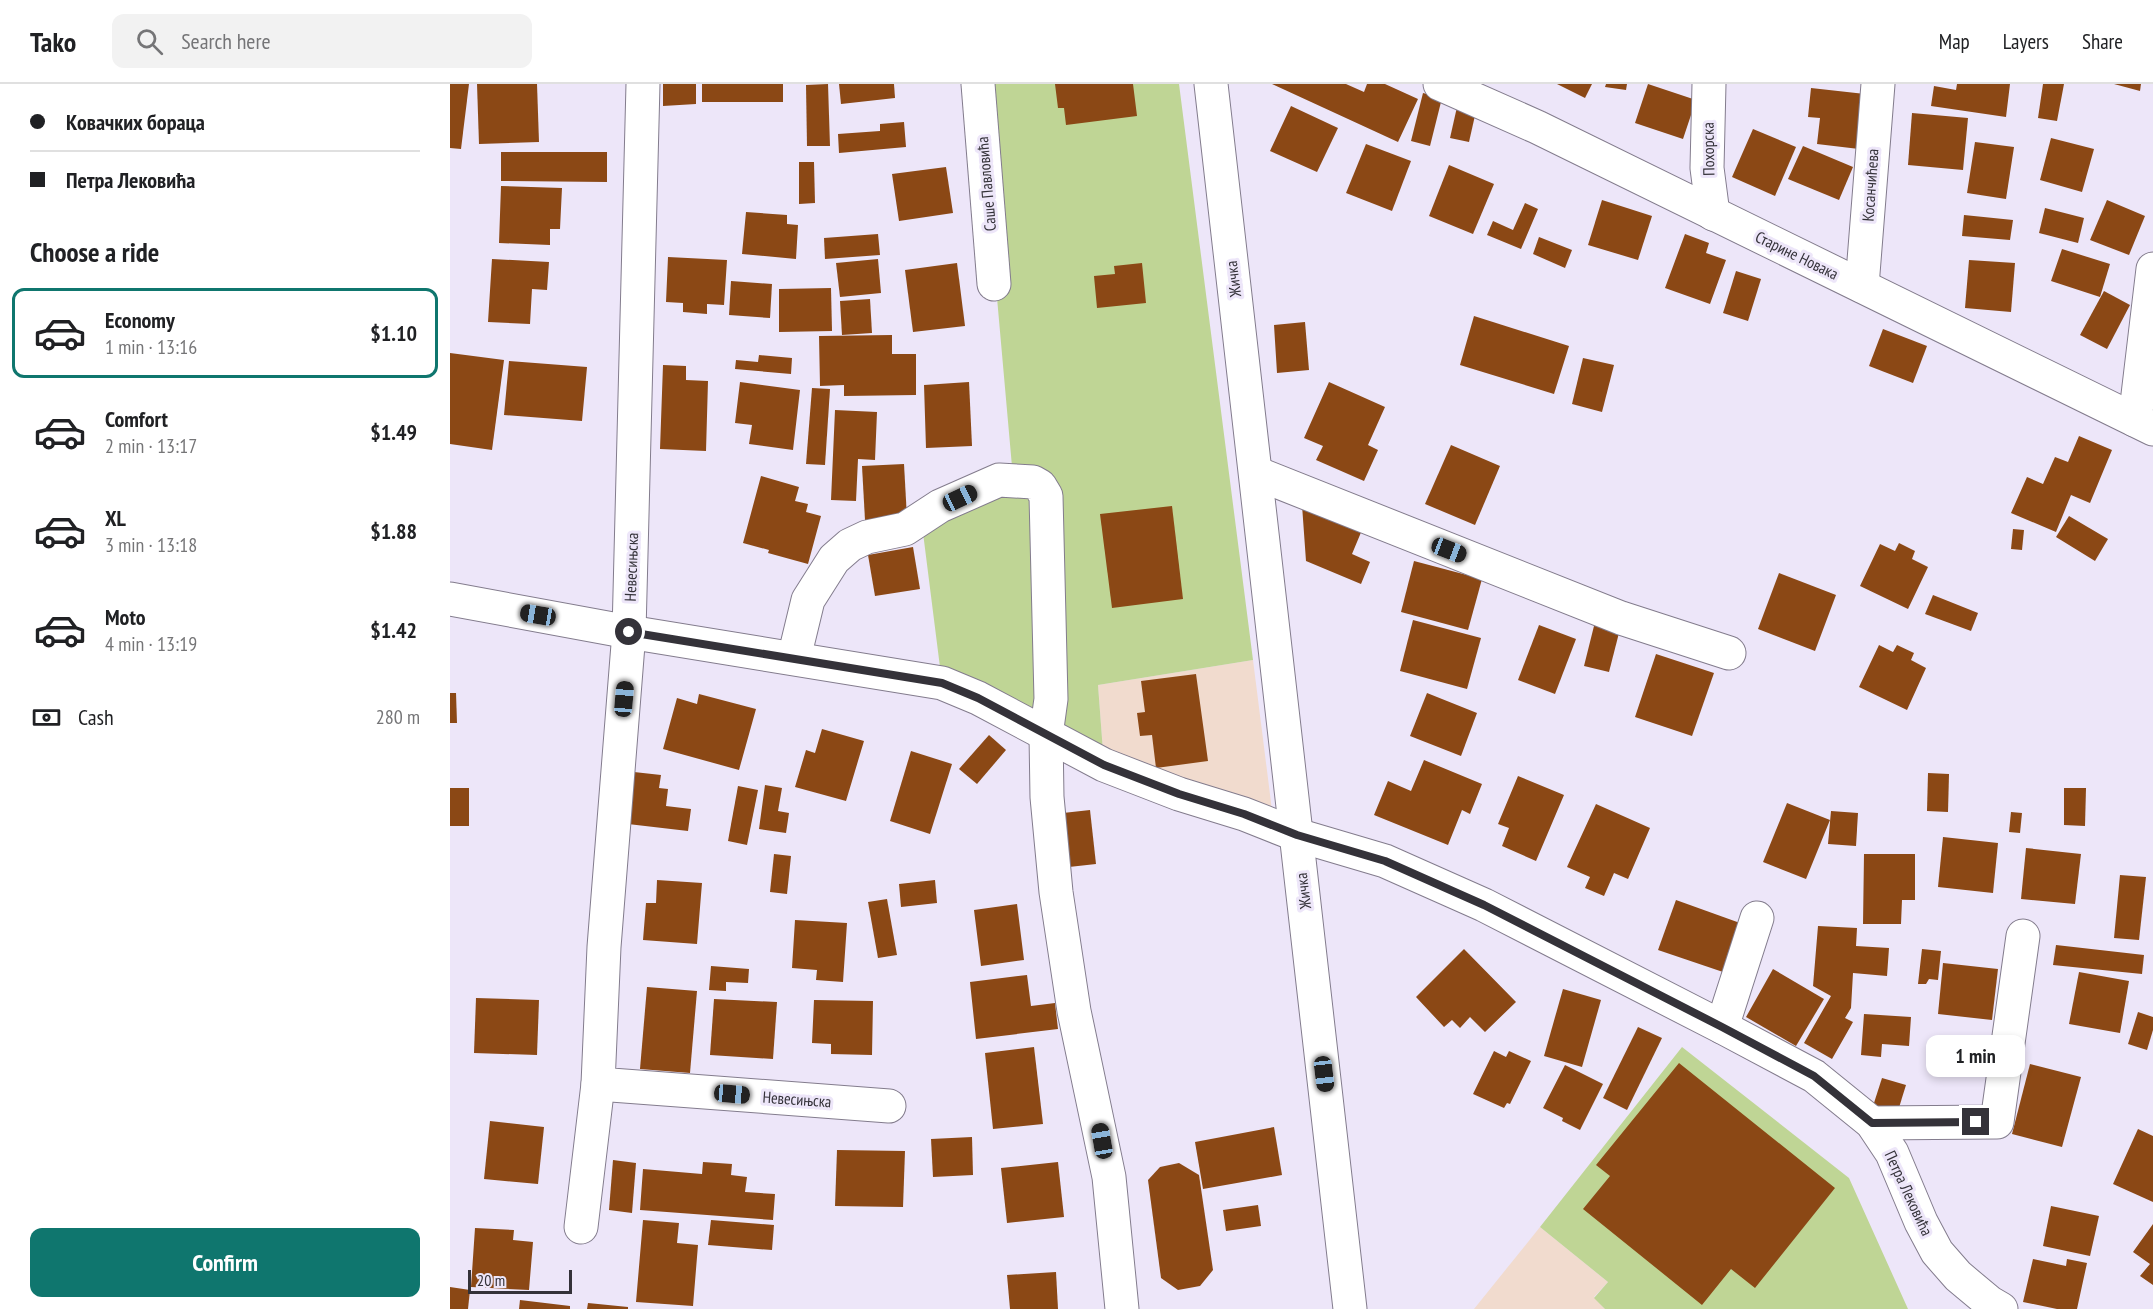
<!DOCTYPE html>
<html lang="en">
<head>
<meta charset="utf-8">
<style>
	body { margin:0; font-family:"PT Sans Narrow",sans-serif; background:#f2f2f2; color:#202124; height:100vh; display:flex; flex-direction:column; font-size:22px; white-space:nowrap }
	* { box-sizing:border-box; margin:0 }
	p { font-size:20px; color:#757577 }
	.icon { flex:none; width:33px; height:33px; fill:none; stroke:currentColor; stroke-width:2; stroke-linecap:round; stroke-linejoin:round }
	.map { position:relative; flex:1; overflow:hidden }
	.sheet { display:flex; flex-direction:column; background:#fff; width:450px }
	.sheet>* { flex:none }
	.banner { display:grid; align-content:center; height:132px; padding:0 30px; background:#fff }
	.scale { position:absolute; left:18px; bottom:15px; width:104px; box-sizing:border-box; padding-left:6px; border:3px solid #343239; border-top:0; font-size:16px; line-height:21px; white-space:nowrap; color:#343239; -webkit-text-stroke:4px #ede6f9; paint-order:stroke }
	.end { position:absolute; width:27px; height:27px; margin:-14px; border:8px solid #343239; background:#fff; box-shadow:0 0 0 3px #fff }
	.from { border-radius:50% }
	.bubble { position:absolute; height:42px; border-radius:12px; background:#fff; box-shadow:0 3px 9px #0003; font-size:20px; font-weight:600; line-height:42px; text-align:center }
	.car { position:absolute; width:18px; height:36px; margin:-18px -9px; border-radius:8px; box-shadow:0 0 4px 2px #0007; background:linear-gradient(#222 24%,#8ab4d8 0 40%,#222 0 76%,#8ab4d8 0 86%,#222 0) }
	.banner b { display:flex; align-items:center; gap:21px; height:57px; font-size:22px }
	.banner b+b { border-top:2px solid #e0e0e0 }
	.banner i { width:15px; height:15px; background:#202124 }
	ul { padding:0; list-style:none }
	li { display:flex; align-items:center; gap:18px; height:90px; margin:0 12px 9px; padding:0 18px; border:3px solid transparent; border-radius:12px }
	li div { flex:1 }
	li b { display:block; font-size:22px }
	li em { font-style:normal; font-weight:600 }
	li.selected { border-color:#0f766e }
	li>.icon { width:54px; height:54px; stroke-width:1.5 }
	h2 { padding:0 30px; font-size:27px; line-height:72px }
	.pay { display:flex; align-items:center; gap:15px; height:66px; padding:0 30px; font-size:22px }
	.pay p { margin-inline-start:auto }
	.action { display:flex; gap:12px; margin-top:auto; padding:12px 30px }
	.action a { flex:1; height:69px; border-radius:12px; background:#0f766e; color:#fff; font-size:24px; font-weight:600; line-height:69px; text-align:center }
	header { display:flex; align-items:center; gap:36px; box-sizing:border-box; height:84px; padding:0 30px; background:#fff; border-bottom:2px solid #e0e0e0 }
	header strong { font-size:28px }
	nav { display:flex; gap:33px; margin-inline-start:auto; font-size:21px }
	.search { width:420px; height:54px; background:#f2f2f2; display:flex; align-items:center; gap:15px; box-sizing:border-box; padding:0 21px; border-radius:12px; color:#757577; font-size:22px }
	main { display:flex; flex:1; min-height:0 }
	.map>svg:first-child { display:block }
	.commercial { fill:#f1dbce }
	.green { fill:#bfd595 }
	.building { fill:#8b4815 }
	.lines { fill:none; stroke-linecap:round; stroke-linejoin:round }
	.minor-casing { stroke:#837c8d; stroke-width:35 }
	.major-casing { stroke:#837c8d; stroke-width:35 }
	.minor { stroke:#fff; stroke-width:33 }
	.major { stroke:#fff; stroke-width:33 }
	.route { stroke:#343239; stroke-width:8 }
	.labels { text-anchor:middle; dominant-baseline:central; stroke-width:6; stroke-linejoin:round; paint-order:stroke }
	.street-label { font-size:16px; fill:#343239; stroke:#ede6f9 }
</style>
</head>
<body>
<header>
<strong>Tako</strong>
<div class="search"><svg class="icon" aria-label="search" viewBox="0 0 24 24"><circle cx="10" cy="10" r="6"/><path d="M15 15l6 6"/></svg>Search here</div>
<nav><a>Map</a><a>Layers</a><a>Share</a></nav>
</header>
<main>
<section class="sheet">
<div class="banner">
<b><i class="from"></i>Ковачких бораца</b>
<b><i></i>Петра Лековића</b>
</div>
<h2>Choose a ride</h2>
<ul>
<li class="selected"><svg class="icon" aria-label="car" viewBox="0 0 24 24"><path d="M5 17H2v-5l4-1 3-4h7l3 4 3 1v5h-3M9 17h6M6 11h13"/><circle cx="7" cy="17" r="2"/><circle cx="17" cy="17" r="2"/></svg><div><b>Economy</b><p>1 min · 13:16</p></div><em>$1.10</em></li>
<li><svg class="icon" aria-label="car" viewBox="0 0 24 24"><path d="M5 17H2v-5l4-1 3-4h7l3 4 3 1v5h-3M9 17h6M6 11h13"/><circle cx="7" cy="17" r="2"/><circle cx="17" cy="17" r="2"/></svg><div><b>Comfort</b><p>2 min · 13:17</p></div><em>$1.49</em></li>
<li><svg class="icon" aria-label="car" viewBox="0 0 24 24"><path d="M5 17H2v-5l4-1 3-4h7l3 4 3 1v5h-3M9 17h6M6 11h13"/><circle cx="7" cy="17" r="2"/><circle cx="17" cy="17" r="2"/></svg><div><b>XL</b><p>3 min · 13:18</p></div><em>$1.88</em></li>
<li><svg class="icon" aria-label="car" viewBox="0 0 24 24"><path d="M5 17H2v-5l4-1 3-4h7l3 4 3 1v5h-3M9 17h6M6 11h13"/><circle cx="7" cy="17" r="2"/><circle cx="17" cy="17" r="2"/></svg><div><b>Moto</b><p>4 min · 13:19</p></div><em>$1.42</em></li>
</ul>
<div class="pay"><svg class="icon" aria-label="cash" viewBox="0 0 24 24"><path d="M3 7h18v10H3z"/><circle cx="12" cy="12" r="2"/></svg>Cash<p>280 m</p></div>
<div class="action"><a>Confirm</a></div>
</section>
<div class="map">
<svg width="1703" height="1225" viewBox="0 0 1703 1225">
	<rect width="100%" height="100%" fill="#ede6f9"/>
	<g class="commercial">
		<polygon points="803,576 824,742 654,681 648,601"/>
		<polygon points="1090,1143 1158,1198 1144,1213 1155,1225 1024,1225"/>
	</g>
	<g class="green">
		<polygon points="528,0 729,0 803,576 648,601 654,681 492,599 469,417 564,405"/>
		<polygon points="1232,963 1399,1094 1458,1225 1155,1225 1144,1214 1158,1198 1090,1143"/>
	</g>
	<g class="building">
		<polygon points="0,0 19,0 11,65 0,64"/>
		<polygon points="27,0 87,0 89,58 29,60"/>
		<polygon points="213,0 246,0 246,20 213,22"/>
		<rect x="252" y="0" width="81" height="18"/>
		<polygon points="378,0 380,62 357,62 356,1"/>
		<polygon points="389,0 444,0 445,14 391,20"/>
		<polygon points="605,0 683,0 687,32 616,41 614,24 608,24"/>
		<polygon points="822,0 896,0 914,8 917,0 935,0 968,15 948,58"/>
		<polygon points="1107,0 1142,0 1135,14"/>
		<polygon points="1156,0 1177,0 1176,6 1155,3"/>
		<polygon points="1198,0 1246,16 1233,55 1185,39"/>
		<polygon points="1507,0 1560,0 1556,33 1481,22 1484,2 1506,6"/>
		<polygon points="1593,0 1614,0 1607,37 1588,34"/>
		<polygon points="1664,0 1691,0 1690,7"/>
		<polygon points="1361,4 1415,10 1409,65 1367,60 1370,34 1358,33"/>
		<polygon points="973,9 992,14 980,62 961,57"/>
		<polygon points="841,22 888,44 867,88 820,67"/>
		<polygon points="1007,23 1026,27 1019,58 1000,54"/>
		<polygon points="1462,29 1518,34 1513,86 1458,81"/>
		<polygon points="454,38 456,63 389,69 388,50 430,47 430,40"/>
		<polygon points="1303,45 1346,63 1325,112 1282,93"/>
		<polygon points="1601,54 1644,65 1632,108 1590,96"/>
		<polygon points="1525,58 1564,63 1556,115 1517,109"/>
		<polygon points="916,60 961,77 942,127 896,109"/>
		<polygon points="1353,62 1403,83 1389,116 1338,95"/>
		<polygon points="51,68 157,68 157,98 51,97"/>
		<polygon points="349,78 364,78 365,119 349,120"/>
		<polygon points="999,81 1044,100 1023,150 979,132"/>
		<polygon points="496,83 503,129 449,137 442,90"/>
		<polygon points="51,102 112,104 110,145 100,145 100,161 49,159"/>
		<polygon points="1152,116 1202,132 1188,176 1138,161"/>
		<polygon points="1657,116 1695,132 1679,171 1640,156"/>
		<polygon points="1075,119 1088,125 1071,165 1037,151 1043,137 1063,146"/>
		<polygon points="1595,124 1634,134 1628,159 1589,149"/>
		<polygon points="296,128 337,131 337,140 348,141 346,175 292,170"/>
		<polygon points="1514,131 1563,136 1560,156 1512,152"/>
		<polygon points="428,150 430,171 375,175 374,154"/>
		<polygon points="1235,150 1259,159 1256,169 1276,176 1260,220 1215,204"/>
		<polygon points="1089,153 1122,166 1115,184 1083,170"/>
		<polygon points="1612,165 1660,180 1650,213 1601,197"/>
		<polygon points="218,173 277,176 274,221 257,220 257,230 233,228 233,219 216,218"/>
		<polygon points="42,175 99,178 97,206 82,205 80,240 38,238"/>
		<polygon points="428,175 431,209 390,213 386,179"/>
		<polygon points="1519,176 1565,179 1561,228 1515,224"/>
		<polygon points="507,179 515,242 463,248 455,186"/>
		<polygon points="692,179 696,219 647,224 644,192 665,190 664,182"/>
		<polygon points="1286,187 1311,195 1298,237 1273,229"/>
		<polygon points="281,197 322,200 320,234 279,231"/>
		<polygon points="381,204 382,247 329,248 329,205"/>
		<polygon points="1654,207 1680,221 1657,265 1630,251"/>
		<polygon points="420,215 422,249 392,251 390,217"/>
		<polygon points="1024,232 1119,262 1104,310 1010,281"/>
		<polygon points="855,238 859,286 827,289 824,241"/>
		<polygon points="1433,245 1477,262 1463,299 1419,282"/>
		<polygon points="442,251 442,270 466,270 466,311 394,312 394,301 370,302 369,252"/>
		<polygon points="0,269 54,276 42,366 0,360"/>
		<polygon points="309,271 342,274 341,290 285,285 286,276 308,278"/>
		<polygon points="1133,274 1164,281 1152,328 1122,320"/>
		<polygon points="59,277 137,283 132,337 54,331"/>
		<polygon points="213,281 236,282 236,296 258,297 256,367 210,365"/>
		<polygon points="290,298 350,306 343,366 299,360 302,341 285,339"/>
		<polygon points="519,298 522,362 476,364 474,301"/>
		<polygon points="879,298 935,323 918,361 928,366 914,397 866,376 873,362 854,354"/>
		<polygon points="362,304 380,305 375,381 356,380"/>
		<polygon points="385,326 427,328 425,376 408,375 406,417 381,416"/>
		<polygon points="1629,352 1662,366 1640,419 1621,411 1606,448 1561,429 1577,393 1593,400 1605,373 1618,378"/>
		<polygon points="1001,361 1050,382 1025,441 975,420"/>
		<polygon points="454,380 457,434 415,436 412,382"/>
		<polygon points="311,392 349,403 345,417 358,420 356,428 371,432 358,480 318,469 319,466 293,459"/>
		<polygon points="852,421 912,446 902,470 920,478 911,500 856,477"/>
		<polygon points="722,422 733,515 662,524 650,430"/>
		<polygon points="1619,432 1658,455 1645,477 1606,453"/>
		<polygon points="1563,445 1574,446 1572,466 1561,465"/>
		<polygon points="1449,459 1465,467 1462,475 1478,483 1458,525 1410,502 1430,460 1445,467"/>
		<polygon points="463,463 470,505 425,512 418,471"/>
		<polygon points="964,477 1032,495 1018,546 951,528"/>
		<polygon points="1329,489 1386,511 1365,567 1308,545"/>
		<polygon points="1483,511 1528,529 1521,547 1475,530"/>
		<polygon points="963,536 1031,554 1017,605 950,587"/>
		<polygon points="1145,538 1170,545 1159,588 1134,582"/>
		<polygon points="1089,541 1126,555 1105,610 1068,596"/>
		<polygon points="1429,561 1443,568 1447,561 1464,569 1461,576 1476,584 1457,626 1409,603"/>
		<polygon points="1206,570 1264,589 1242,652 1185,633"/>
		<polygon points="746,590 758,677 706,684 702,651 690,652 687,629 695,628 691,597"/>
		<polygon points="0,609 6,609 7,639 0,639"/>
		<polygon points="977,609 1027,629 1011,672 960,652"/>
		<polygon points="249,610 306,625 289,686 213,665 227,614 247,620"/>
		<polygon points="372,645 414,657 396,717 345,703 356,666 365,669"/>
		<polygon points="539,651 556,666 527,700 509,685"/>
		<polygon points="461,667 502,680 480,750 440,737"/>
		<polygon points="974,676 1032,700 1020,730 1012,726 998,761 924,731 938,697 961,707"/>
		<polygon points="184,688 211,691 209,704 218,705 216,722 241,725 238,747 178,740"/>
		<polygon points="1478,689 1499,690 1498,728 1477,727"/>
		<polygon points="1068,692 1114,711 1086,777 1052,762 1059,744 1048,740"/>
		<polygon points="315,701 332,704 328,727 339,729 336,749 309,745"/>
		<polygon points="288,702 308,706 297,761 278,757"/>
		<rect x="0" y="704" width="19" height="38"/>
		<polygon points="1614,704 1636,704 1635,742 1614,741"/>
		<polygon points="1337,719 1380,736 1356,795 1313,778"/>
		<polygon points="1146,720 1200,744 1178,795 1164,789 1154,812 1135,804 1140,793 1117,783"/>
		<polygon points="640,726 646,780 619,783 613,729"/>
		<polygon points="1381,727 1408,729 1406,762 1378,760"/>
		<polygon points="1561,728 1572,729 1570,749 1559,748"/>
		<polygon points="1493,753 1548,759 1543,809 1488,803"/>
		<polygon points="1576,764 1631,770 1625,820 1571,815"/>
		<polygon points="324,770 341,772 337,810 320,808"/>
		<polygon points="1414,770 1465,770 1465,816 1452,816 1451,840 1413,840"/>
		<polygon points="1670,791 1696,793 1689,856 1664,854"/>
		<polygon points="207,796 252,799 247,860 193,856 196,819 206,819"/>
		<polygon points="485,796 487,819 451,823 449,800"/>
		<polygon points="437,815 447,871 428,874 418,818"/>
		<polygon points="1226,816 1290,839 1273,888 1208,866"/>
		<polygon points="567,820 574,876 531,882 524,826"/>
		<polygon points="345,836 397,839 393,898 366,896 367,886 342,884"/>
		<polygon points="1368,842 1407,844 1406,862 1439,864 1437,892 1403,889 1401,924 1395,934 1403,938 1382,975 1354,959 1381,912 1363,902"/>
		<polygon points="1606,861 1694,871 1692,890 1603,881"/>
		<polygon points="1014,865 1066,918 1035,948 1020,933 1010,944 1002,936 994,943 966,913"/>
		<polygon points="1472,865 1491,867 1488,896 1479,895 1476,900 1468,900"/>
		<polygon points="1493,879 1548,885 1542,936 1488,930"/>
		<polygon points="261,882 299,885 298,899 276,898 276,907 259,906"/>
		<polygon points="1323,885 1374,915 1346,962 1296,933"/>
		<polygon points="1629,888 1679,897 1670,949 1619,940"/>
		<polygon points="577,891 581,922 605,919 608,945 526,955 520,898"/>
		<polygon points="197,903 247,907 240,989 190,985"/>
		<polygon points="1113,905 1151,916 1132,983 1094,972"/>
		<polygon points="26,914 89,916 87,971 24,969"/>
		<polygon points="264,915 327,918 323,975 260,971"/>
		<polygon points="364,916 423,917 422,971 381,970 381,960 362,959"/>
		<polygon points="1688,928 1703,933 1703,946 1697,966 1678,960"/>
		<polygon points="1414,930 1461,933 1459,962 1432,960 1431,973 1411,971"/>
		<polygon points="1188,943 1212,954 1177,1026 1153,1014"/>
		<polygon points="584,963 593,1040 543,1045 535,969"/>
		<polygon points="1044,967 1056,973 1059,967 1081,977 1060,1020 1057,1019 1054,1024 1023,1010"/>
		<polygon points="1229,979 1385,1104 1305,1204 1281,1185 1252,1221 1133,1125 1160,1092 1146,1081"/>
		<polygon points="1580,980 1631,993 1612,1063 1562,1050"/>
		<polygon points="1115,981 1153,1000 1130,1046 1112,1037 1113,1034 1093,1024"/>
		<polygon points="1432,994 1456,1001 1447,1030 1423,1022"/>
		<polygon points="40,1037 94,1043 88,1100 34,1095"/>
		<polygon points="824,1043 832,1091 753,1105 745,1058"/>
		<polygon points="1688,1045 1703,1052 1703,1118 1663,1100"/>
		<polygon points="522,1053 523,1091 483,1093 481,1055"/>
		<polygon points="387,1066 455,1067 453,1123 385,1122"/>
		<polygon points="163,1076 186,1079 182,1129 159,1126"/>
		<polygon points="253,1078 282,1080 281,1091 297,1093 295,1108 325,1110 323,1136 190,1126 193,1085 252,1090"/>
		<polygon points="608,1078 614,1133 557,1139 551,1084"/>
		<polygon points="729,1079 749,1091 763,1186 750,1202 728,1206 711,1194 698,1096 710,1083"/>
		<polygon points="808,1121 811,1142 776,1147 773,1126"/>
		<polygon points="1601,1122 1649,1132 1640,1172 1593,1162"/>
		<polygon points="193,1136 229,1139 227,1159 248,1161 243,1222 186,1218"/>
		<polygon points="261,1136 324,1141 322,1166 258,1161"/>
		<polygon points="1703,1140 1703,1201 1690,1192 1700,1180 1683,1168"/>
		<polygon points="25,1144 64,1146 63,1156 83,1158 79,1206 21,1203"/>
		<polygon points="1583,1175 1616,1182 1617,1175 1637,1179 1627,1225 1607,1225 1573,1218"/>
		<polygon points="606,1188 608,1225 560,1225 557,1191"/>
		<polygon points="0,1203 20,1206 18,1225 0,1225"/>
		<polygon points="70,1216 120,1222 120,1225 69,1225"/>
		<polygon points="138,1219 178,1223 178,1225 137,1225"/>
	</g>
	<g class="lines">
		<defs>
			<g id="minor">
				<polyline points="193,0 179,548 154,863 148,1000 439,1022"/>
				<polyline points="528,0 544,200"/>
				<polyline points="990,0 1087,43 1703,345"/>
				<polyline points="1259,0 1257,84 1263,130"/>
				<polyline points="1412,202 1428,0"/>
				<polyline points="1685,336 1703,185"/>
				<polyline points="806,389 1171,534 1279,569"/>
				<polyline points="0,515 179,548 492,599 528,614 654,681 729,710 794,730 847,751 935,777 1034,821 1272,943 1364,992 1422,1039 1442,1069 1471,1138 1487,1168 1508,1192 1539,1218 1551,1225"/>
				<polyline points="344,574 358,516 384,475 400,461 417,453 455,445 490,422 549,396 583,398 590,402 596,412 601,615 596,651 597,713 606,808 624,927 659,1093 672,1225"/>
				<polyline points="1272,943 1307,834"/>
				<polyline points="1422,1039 1547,1038 1573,852"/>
				<polyline points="131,1143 148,1000"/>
			</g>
			<polyline id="major" points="761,0 900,1225"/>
		</defs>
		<use href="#minor" class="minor-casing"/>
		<use href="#major" class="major-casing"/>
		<use href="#minor" class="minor"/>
		<use href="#major" class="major"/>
	</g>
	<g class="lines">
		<polyline class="route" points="179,548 492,599 528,614 654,681 729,710 794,730 847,751 935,777 1034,821 1272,943 1364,992 1422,1039 1526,1038"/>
	</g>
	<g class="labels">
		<g class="street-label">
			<text transform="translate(1258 65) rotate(-91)">Похорска</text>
			<text transform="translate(536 100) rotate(-95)">Саше Павловића</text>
			<text transform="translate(1420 101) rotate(-86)">Косанчићева</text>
			<text transform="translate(1347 171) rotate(26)">Старине Новака</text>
			<text transform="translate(783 195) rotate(-97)">Жичка</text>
			<text transform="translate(181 483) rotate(-88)">Невесињска</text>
			<text transform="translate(853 807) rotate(-97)">Жичка</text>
			<text transform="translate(347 1015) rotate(4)">Невесињска</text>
			<text transform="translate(1459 1109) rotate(65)">Петра Лековића</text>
		</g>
	</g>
</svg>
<div class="scale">20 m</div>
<i class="end from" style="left:179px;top:548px"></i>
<i class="end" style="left:1526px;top:1038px"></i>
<div class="bubble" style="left:1476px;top:951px;width:99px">1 min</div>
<i class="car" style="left:510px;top:414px;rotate:65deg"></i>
<i class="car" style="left:999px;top:466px;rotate:111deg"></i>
<i class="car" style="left:88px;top:531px;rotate:280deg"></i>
<i class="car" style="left:174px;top:615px;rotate:5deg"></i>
<i class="car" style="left:874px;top:990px;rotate:173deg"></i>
<i class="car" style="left:282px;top:1010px;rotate:95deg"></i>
<i class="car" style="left:652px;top:1057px;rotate:350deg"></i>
</div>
</main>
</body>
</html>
